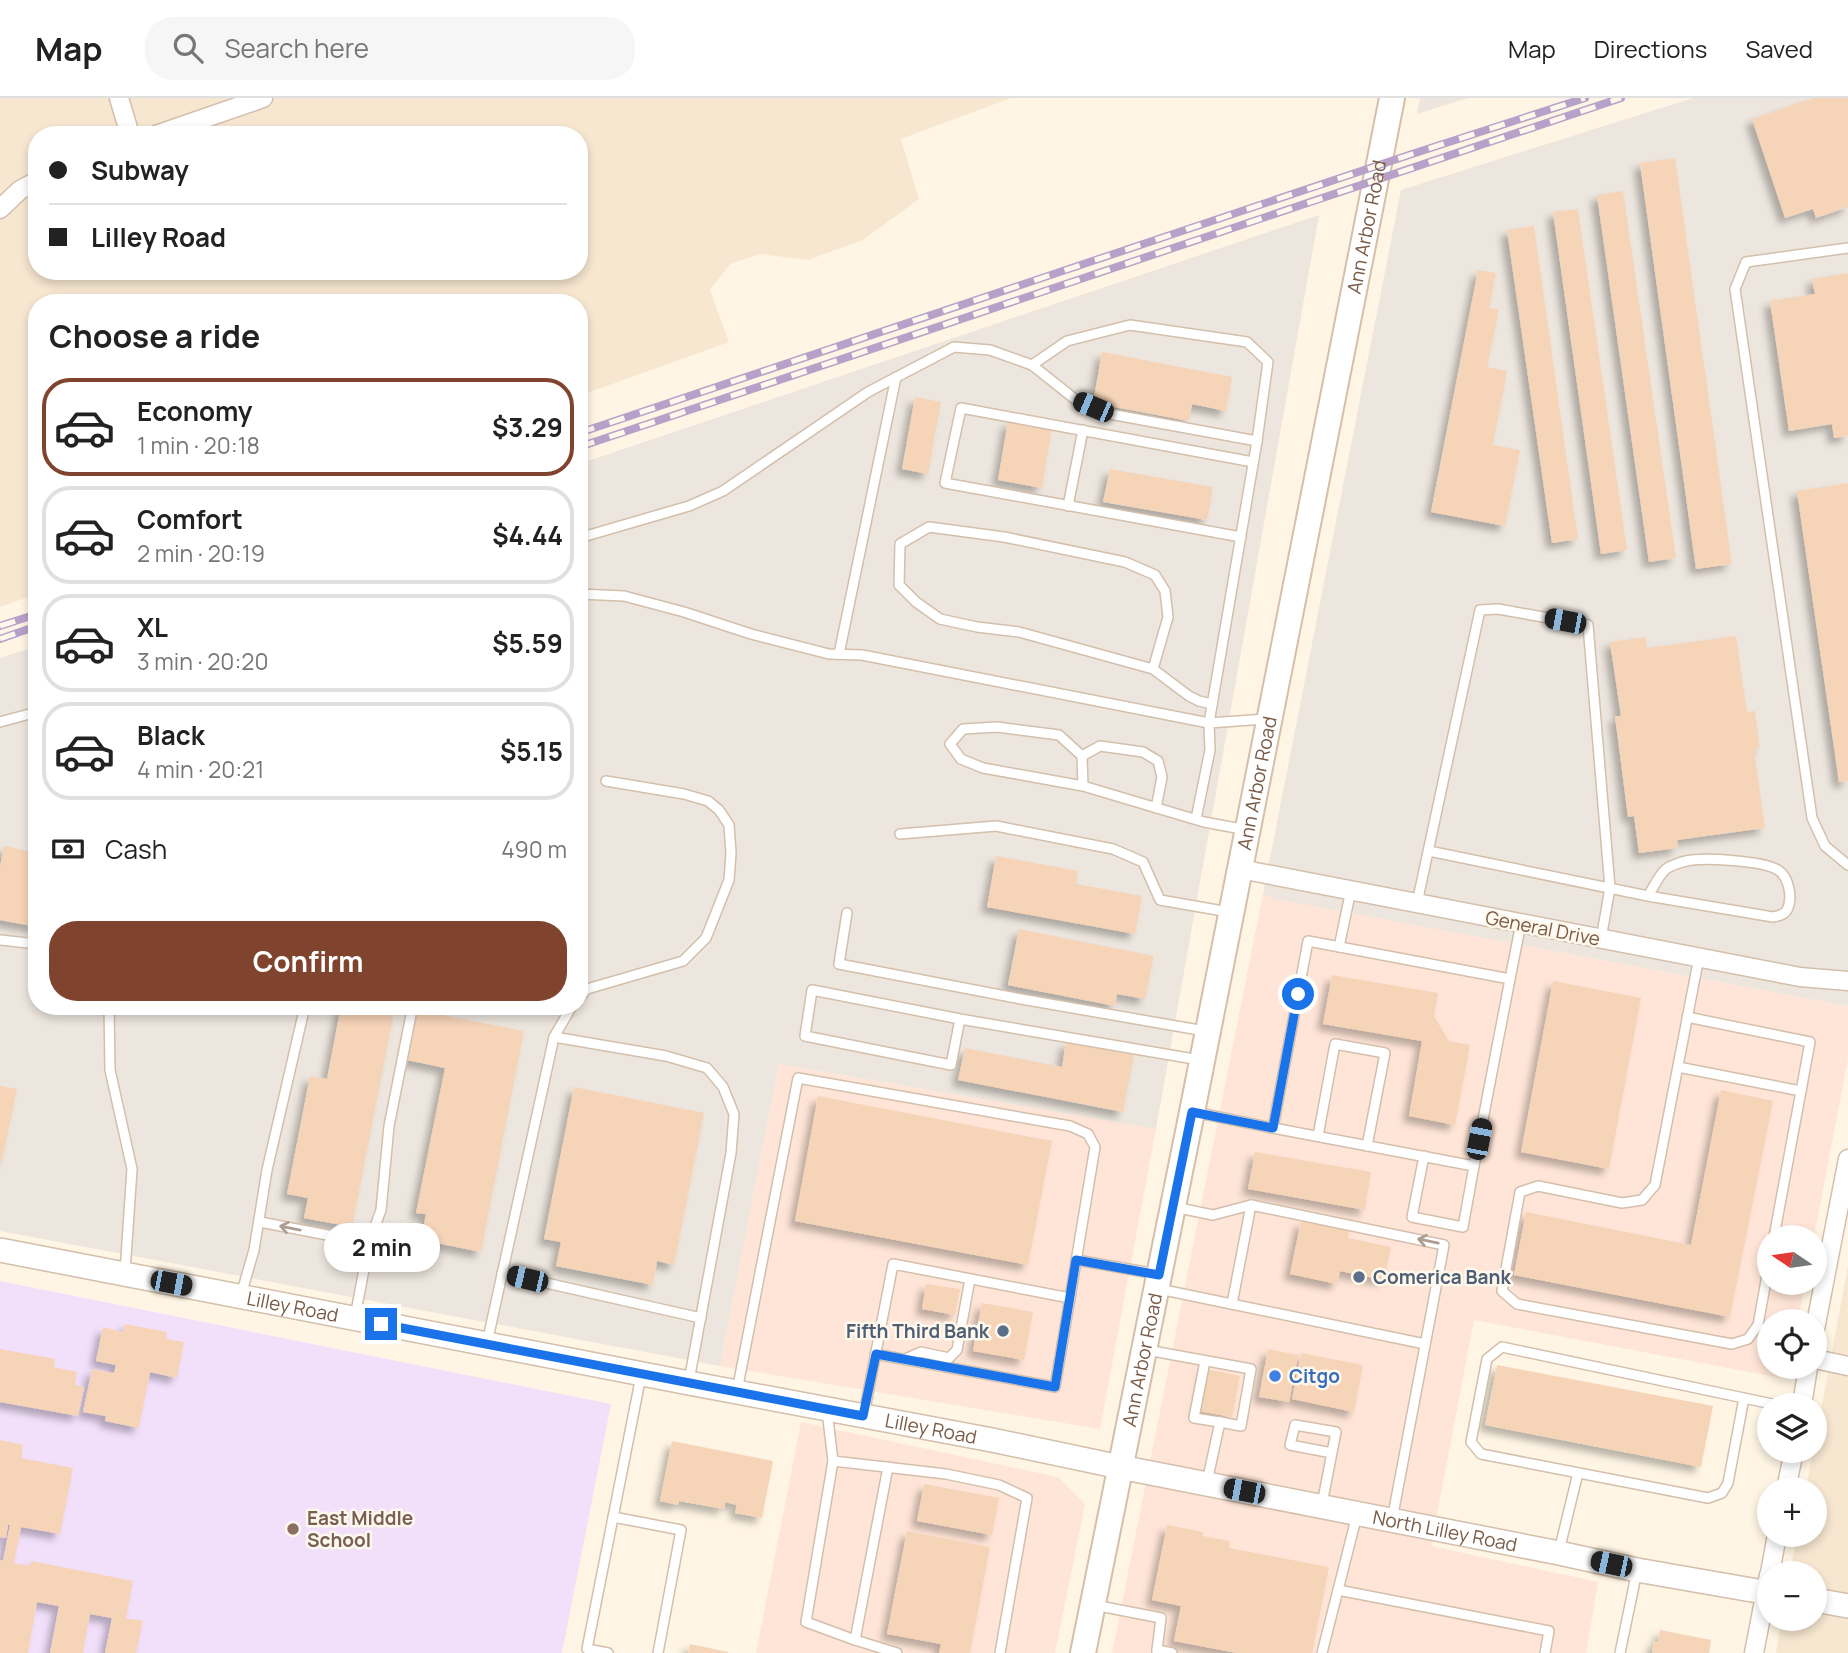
<!DOCTYPE html>
<html lang="en">
<head>
<meta charset="utf-8">
<style>
	body { margin:0; font-family:Manrope,sans-serif; background:#f6f6f6; color:#222; height:100vh; display:flex; flex-direction:column; font-size:26px; white-space:nowrap }
	* { box-sizing:border-box; margin:0 }
	p { font-size:23px; color:#767676 }
	.icon { flex:none; width:38px; height:38px; fill:none; stroke:currentColor; stroke-width:2; stroke-linecap:round; stroke-linejoin:round }
	.map { position:relative; flex:1; overflow:hidden }
	.details { position:absolute; left:28px; top:196px; width:560px; height:721px; display:flex; flex-direction:column; background:#fff; border-radius:28px; box-shadow:0 4px 10px #0003 }
	.details>* { flex:none }
	.hud { position:absolute; left:28px; top:28px; width:560px; height:154px; border-radius:28px; box-shadow:0 4px 10px #0003; display:grid; align-content:center; height:154px; padding:0 21px; background:#fff }
	.needle { width:46px; rotate:283deg }
	.controls { position:absolute; left:1757px; top:1127px; display:grid; gap:14px }
	.controls a { display:grid; place-items:center; width:70px; height:70px; border-radius:50%; background:#fff; box-shadow:0 4px 10px #0003; font-size:35px }
	.end { position:absolute; width:32px; height:32px; margin:-16px; border:9px solid #1a73e8; background:#fff; box-shadow:0 0 0 4px #fff }
	.from { border-radius:50% }
	.bubble { position:absolute; height:49px; border-radius:24px; background:#fff; box-shadow:0 4px 10px #0003; font-size:23px; font-weight:700; line-height:49px; text-align:center }
	.car { position:absolute; width:21px; height:42px; margin:-21px -10px; border-radius:9px; box-shadow:0 0 5px 2px #0007; background:linear-gradient(#222 24%,#8ab4d8 0 40%,#222 0 76%,#8ab4d8 0 86%,#222 0) }
	.hud b { display:flex; align-items:center; gap:24px; height:66px; font-size:26px }
	.hud b+b { border-top:2px solid #e0e0e0 }
	.hud i { width:18px; height:18px; background:#222 }
	ul { padding:0; list-style:none }
	li { display:flex; align-items:center; gap:21px; height:98px; margin:0 14px 10px; padding:0 7px; border:4px solid #e0e0e0; border-radius:28px }
	li div { flex:1 }
	li b { display:block; font-size:26px }
	li em { font-style:normal; font-weight:700 }
	li.on { border-color:#80442e }
	li>.icon { width:63px; height:63px; stroke-width:1.5 }
	h2 { padding:0 21px; font-size:32px; line-height:84px }
	.pay { display:flex; align-items:center; gap:18px; height:77px; padding:0 21px; font-size:26px }
	.pay p { margin-inline-start:auto }
	.primary-button { display:flex; gap:14px; margin-top:auto; padding:14px 21px }
	.primary-button a { flex:1; height:80px; border-radius:28px; background:#80442e; color:#fff; font-size:28px; font-weight:700; line-height:80px; text-align:center }
	header { display:flex; align-items:center; gap:42px; box-sizing:border-box; height:98px; padding:0 35px; background:#fff; border-bottom:2px solid #e0e0e0 }
	header strong { font-size:33px }
	nav { display:flex; gap:38px; margin-inline-start:auto; font-size:24px }
	.search { width:490px; height:63px; background:#f6f6f6; display:flex; align-items:center; gap:18px; box-sizing:border-box; padding:0 24px; border-radius:28px; color:#767676; font-size:26px }
	.map>svg:first-child { display:block }
	.residential { fill:#f7e7d1; fill-rule:evenodd }
	.commercial { fill:#ffe5d7 }
	.industrial { fill:#ede6de }
	.education { fill:#f2e0fb }
	.building { fill:#f6d4b8; filter:url(#shadow) }
	.lines { fill:none; stroke-linecap:round; stroke-linejoin:round }
	.service-casing { stroke:#d3bfab; stroke-width:12 }
	.minor-casing { stroke:#d3bfab; stroke-width:21 }
	.tertiary-casing { stroke:#d3bfab; stroke-width:26 }
	.secondary-casing { stroke:#d6bfa8; stroke-width:28 }
	.service { stroke:#fff; stroke-width:9 }
	.minor { stroke:#fff; stroke-width:18 }
	.tertiary { stroke:#fff; stroke-width:23 }
	.secondary { stroke:#fff; stroke-width:24 }
	.rail-casing { stroke:#b8a1c9; stroke-width:8 }
	.rail { stroke:#fff8ec; stroke-width:5; stroke-dasharray:16; stroke-linecap:butt }
	.oneway { stroke:#af9d90 }
	.route { stroke:#1a73e8; stroke-width:9 }
	.service-dot { fill:#5c6f8a; stroke:#fff8ec; stroke-width:2.5 }
	.shop-dot { fill:#3f7fe0; stroke:#fff8ec; stroke-width:2.5 }
	.education-dot { fill:#8d6e63; stroke:#fff8ec; stroke-width:2.5 }
	.labels { text-anchor:middle; dominant-baseline:central; stroke-width:5; stroke-linejoin:round; paint-order:stroke }
	.street-label { font-size:19px; fill:#795b46; stroke:#fff8ec }
	.service-label { font-size:19px; font-weight:bold; fill:#4e5e75; stroke:#fff8ec; text-anchor:start }
	.shop-label { font-size:19px; font-weight:bold; fill:#366cbe; stroke:#fff8ec; text-anchor:start }
	.education-label { font-size:19px; font-weight:bold; fill:#785e54; stroke:#fff8ec; text-anchor:start }
</style>
</head>
<body>
<header>
<strong>Map</strong>
<div class="search"><svg class="icon" aria-label="search" viewBox="0 0 24 24"><circle cx="10" cy="10" r="6"/><path d="M15 15l6 6"/></svg>Search here</div>
<nav><a>Map</a><a>Directions</a><a>Saved</a></nav>
</header>
<div class="map">
<svg width="1848" height="1555" viewBox="0 0 1848 1555">
	<defs>
		<filter id="shadow"><feDropShadow dx="-6" dy="6" stdDeviation="3.5" flood-color="#0004"/></filter>
	</defs>
	<rect width="100%" height="100%" fill="#fef5e4"/>
	<g class="residential">
		<path d="M 0,0 L 1011,0 L 901,41 L 919,101 L 863,142 L 808,162 L 760,156 L 730,166 L 710,192 L 729,244 L 579,298 L 579,205 L 37,205 L 37,496 L 0,509 ZM 37,37 L 579,37 L 579,173 L 37,173 Z"/>
		<polygon points="1848,1168 1848,1555 1776,1555 1782,1521 1815,1521 1815,1475 1790,1475 1797,1437 1815,1437 1815,1391 1806,1391 1813,1353 1815,1353 1815,1344"/>
	</g>
	<g class="commercial">
		<polygon points="1263,796 1548,852 1848,908 1848,961 1814,1139 1769,1139 1769,1185 1805,1185 1798,1223 1769,1223 1769,1269 1789,1269 1787,1281 1474,1222 1431,1448 1598,1484 1586,1555 1112,1555"/>
		<polygon points="779,966 1156,1031 1100,1331 720,1268"/>
		<polygon points="801,1324 1058,1379 1085,1406 1055,1555 756,1555"/>
	</g>
	<g class="industrial">
		<polygon points="1420,0 1468,0 1417,16"/>
		<polygon points="1693,0 1848,0 1848,908 1276,801 1263,796 1401,92"/>
		<polygon points="1319,117 1156,1031 779,966 720,1268 0,1133 0,560 37,548 37,908 579,908 579,366"/>
	</g>
	<polygon class="education" points="0,1183 611,1306 562,1555 0,1555"/>
	<g class="building">
		<polygon points="1814,0 1848,0 1848,109 1816,120 1813,111 1785,120 1752,21"/>
		<polygon points="1675,60 1732,466 1696,471 1640,65"/>
		<polygon points="1623,93 1676,460 1649,464 1597,97"/>
		<polygon points="1578,111 1627,452 1601,456 1553,114"/>
		<polygon points="1534,128 1578,441 1552,445 1507,132"/>
		<polygon points="1478,172 1496,175 1489,210 1499,211 1487,269 1507,273 1493,347 1520,352 1505,428 1431,414"/>
		<polygon points="1848,175 1848,338 1834,340 1832,326 1789,333 1770,203 1815,196 1812,181"/>
		<polygon points="1102,254 1232,279 1226,313 1192,306 1189,323 1093,305"/>
		<polygon points="915,299 941,304 928,376 902,371"/>
		<polygon points="1008,323 1052,331 1042,390 998,382"/>
		<polygon points="1110,371 1213,389 1207,422 1103,404"/>
		<polygon points="1848,385 1848,683 1839,684 1797,393"/>
		<polygon points="1736,538 1747,614 1755,613 1760,650 1754,651 1765,730 1677,742 1678,750 1639,755 1634,718 1628,719 1615,618 1621,618 1610,544 1646,539 1647,550"/>
		<polygon points="4,748 37,755 37,829 0,822 0,769"/>
		<polygon points="996,758 1078,773 1076,786 1142,798 1135,836 987,809"/>
		<polygon points="1019,831 1154,858 1145,901 1117,896 1115,908 1008,887"/>
		<polygon points="1332,877 1438,895 1434,918 1449,943 1470,947 1455,1027 1409,1018 1422,943 1323,926"/>
		<polygon points="1553,883 1641,900 1609,1071 1521,1054"/>
		<polygon points="341,908 360,908 394,915 352,1129 304,1120 308,1100 287,1096 310,978 327,981"/>
		<polygon points="416,912 524,933 481,1154 421,1142 426,1116 416,1115 445,970 407,962"/>
		<polygon points="1066,944 1134,957 1123,1014 958,982 965,950 1062,969"/>
		<polygon points="0,988 17,991 2,1063 0,1063"/>
		<polygon points="574,989 704,1015 674,1167 657,1163 653,1187 556,1168 561,1144 544,1141"/>
		<polygon points="1721,992 1773,1003 1730,1219 1514,1177 1526,1114 1691,1147"/>
		<polygon points="818,998 1052,1043 1028,1167 795,1123"/>
		<polygon points="1255,1054 1371,1074 1365,1112 1248,1091"/>
		<polygon points="1301,1123 1349,1133 1348,1140 1391,1149 1384,1182 1340,1173 1337,1186 1290,1176"/>
		<polygon points="926,1186 960,1191 955,1217 922,1211"/>
		<polygon points="982,1205 1033,1214 1024,1262 973,1253"/>
		<polygon points="125,1226 167,1234 166,1241 184,1244 177,1280 150,1274 139,1330 105,1323 106,1318 83,1314 92,1271 114,1275 116,1267 96,1263 103,1229 123,1234"/>
		<polygon points="0,1251 55,1261 54,1269 77,1274 75,1287 84,1289 78,1318 0,1304"/>
		<polygon points="1268,1251 1298,1257 1289,1304 1259,1299"/>
		<polygon points="1301,1255 1363,1267 1354,1314 1292,1301"/>
		<polygon points="1497,1267 1713,1308 1701,1369 1485,1327"/>
		<polygon points="1206,1271 1240,1278 1232,1319 1198,1313"/>
		<polygon points="0,1342 23,1347 21,1360 73,1370 60,1436 21,1429 14,1465 30,1468 31,1463 133,1483 126,1520 143,1523 136,1555 105,1555 112,1520 90,1516 83,1555 50,1555 59,1508 37,1504 28,1555 0,1555 0,1462 3,1463 10,1427 8,1427 6,1440 0,1439"/>
		<polygon points="672,1343 773,1363 762,1420 735,1415 737,1407 725,1404 724,1411 679,1403 678,1407 660,1403"/>
		<polygon points="924,1386 999,1400 992,1437 917,1423"/>
		<polygon points="1167,1427 1203,1434 1203,1438 1230,1443 1229,1450 1329,1469 1312,1555 1237,1555 1174,1543 1181,1508 1152,1502"/>
		<polygon points="907,1433 990,1449 970,1555 939,1555 941,1546 887,1536"/>
		<polygon points="1660,1532 1711,1542 1709,1555 1652,1555 1654,1543 1658,1544"/>
		<polygon points="690,1546 728,1554 728,1555 688,1555"/>
	</g>
	<g class="lines">
		<defs>
			<g id="service">
				<polyline points="1848,150 1746,164 1735,191 1812,720 1825,748 1848,767"/>
				<polyline points="1032,267 1067,243 1130,227 1247,244 1268,264 1257,343 1209,625 1210,652 1196,721"/>
				<polyline points="1068,408 1083,332"/>
				<polyline points="1241,439 945,385 961,310 1253,364"/>
				<polyline points="579,440 689,408 723,393 868,294 954,249 990,252 1032,267 1076,302 1110,316 1257,343"/>
				<polyline points="579,496 624,498 684,514 751,536 829,556 862,557 1209,625 1266,621"/>
				<polyline points="839,556 896,279"/>
				<polyline points="1153,571 1168,519 1165,493 1155,477 1125,464 1004,439 929,429 900,446 899,487 916,504 940,521 977,529 1019,534 1153,571 1189,598 1199,603 1212,606"/>
				<polyline points="0,624 37,614"/>
				<polyline points="1082,658 1100,648 1143,654 1158,663 1162,679 1156,710"/>
				<polyline points="1083,688 1082,658 1059,637 997,629 963,631 950,646 961,661 983,670 1083,688 1204,724 1247,732"/>
				<polyline points="900,736 996,728 1113,751 1143,764 1160,802 1229,814"/>
				<path d="M 1429,753 L 1648,798 L 1773,819 C 1778,818 1784,817 1787,812 C 1793,800 1789,779 1778,772 C 1764,763 1703,759 1686,763 C 1681,764 1670,768 1666,771 C 1659,777 1653,790 1648,798"/>
				<polyline points="1417,805 1480,512 1498,511 1588,527 1610,790 1601,841"/>
				<polyline points="847,815 839,866 1021,901 1205,933"/>
				<polyline points="0,842 37,846"/>
				<polyline points="1339,849 1351,792"/>
				<polyline points="1699,859 1655,1087 1642,1102 1622,1105 1538,1088 1520,1094 1502,1193 1517,1206 1732,1246 1748,1241 1758,1227 1769,1166"/>
				<polyline points="579,900 587,891 683,863 706,840 729,782 731,755 729,727 719,712 708,703 684,696 606,683"/>
				<polyline points="109,908 110,972 132,1071 125,1174"/>
				<polyline points="1687,919 1810,944 1801,993"/>
				<polyline points="960,921 812,892 805,938 951,967 960,921 1200,962"/>
				<polyline points="554,939 666,958 707,970 723,989 734,1016 731,1055 689,1283"/>
				<polyline points="1678,969 1801,993 1774,1139"/>
				<polyline points="1194,1014 1273,1030 1308,843 1510,881 1521,825"/>
				<polyline points="1273,1030 1474,1068 1510,881"/>
				<polyline points="1318,1038 1335,946 1385,955 1367,1048"/>
				<polyline points="1424,1058 1412,1119 1463,1129 1474,1068"/>
				<polyline points="1174,1109 1213,1117 1251,1107 1444,1147 1392,1422"/>
				<polyline points="260,1124 369,1145"/>
				<polyline points="1076,1162 1157,1176"/>
				<polyline points="502,1175 701,1220"/>
				<polyline points="1159,1191 1425,1246"/>
				<polyline points="241,1197 254,1152 267,1072 305,908"/>
				<polyline points="1232,1206 1251,1107"/>
				<polyline points="355,1219 369,1145 381,1112 389,1028 411,917"/>
				<polyline points="487,1245 554,939 572,908"/>
				<polyline points="1147,1252 1251,1271 1241,1328 1220,1324 1207,1384"/>
				<polyline points="905,1261 921,1254 949,1260 957,1252 970,1181"/>
				<polyline points="1205,1263 1194,1320 1220,1324"/>
				<polyline points="737,1293 798,980 1070,1028 1088,1036 1095,1049 1070,1200"/>
				<polyline points="1744,1300 1728,1385 1722,1395 1708,1400 1481,1356 1471,1344 1487,1261 1502,1249 1777,1307"/>
				<polyline points="827,1313 833,1363 946,1376 999,1387 1027,1400 1000,1555"/>
				<polyline points="864,1316 893,1166 1070,1200 1055,1289 875,1256"/>
				<polyline points="833,1363 806,1524 855,1542 897,1555"/>
				<polyline points="1322,1406 1336,1334 1295,1327 1290,1347 1332,1355"/>
				<polyline points="613,1419 681,1432 658,1555"/>
				<polyline points="1559,1453 1578,1375"/>
				<polyline points="1338,1492 1549,1533 1545,1555"/>
				<polyline points="1094,1507 1161,1520 1157,1552"/>
				<polyline points="855,1542 888,1369"/>
				<polyline points="608,1555 587,1551 641,1278"/>
				<polyline points="1157,1555 1157,1552 1172,1555"/>
				<polyline points="1322,1555 1357,1417"/>
				<polyline points="1620,1555 1637,1473"/>
			</g>
			<g id="minor">
				<polyline points="119,0 130,37"/>
				<polyline points="156,37 263,0"/>
				<polyline points="0,111 20,92 37,83"/>
				<polyline points="1240,771 1800,879 1848,883"/>
				<polyline points="1815,1231 1848,1061"/>
				<polyline points="1815,1261 1848,1268"/>
				<polyline points="1802,1307 1808,1269"/>
				<polyline points="1786,1391 1794,1353"/>
				<polyline points="1770,1475 1777,1437"/>
				<polyline points="1754,1555 1769,1477"/>
			</g>
			<g id="tertiary">
				<path id="s1" d="M 0,1152 L 689,1285 L 992,1342 L 1120,1369 L 1559,1455 L 1637,1472 L 1769,1495"/>
				<polyline points="1815,1502 1848,1508"/>
			</g>
			<g id="secondary">
				<path id="s2" d="M 1083,1555 L 1192,1014 L 1392,0"/>
			</g>
		</defs>
		<use href="#service" class="service-casing"/>
		<use href="#minor" class="minor-casing"/>
		<use href="#tertiary" class="tertiary-casing"/>
		<use href="#secondary" class="secondary-casing"/>
		<use href="#service" class="service"/>
		<use href="#minor" class="minor"/>
		<use href="#tertiary" class="tertiary"/>
		<use href="#secondary" class="secondary"/>
		<defs>
			<g id="rail">
				<polyline points="579,335 1412,56 1585,0"/>
				<polyline points="579,349 1621,0"/>
				<polyline points="0,528 37,516"/>
				<polyline points="0,541 37,528"/>
			</g>
		</defs>
		<use href="#rail" class="rail-casing"/>
		<use href="#rail" class="rail"/>
	</g>
	<defs><path id="oneway-shaft" d="M-6 0H5M1.5-3L5.5 0L1.5 3" fill="none" stroke-width="1.6" stroke-linecap="round" stroke-linejoin="round" transform="scale(1.75)"/></defs>
	<g class="oneway">
		<use href="#oneway-shaft" transform="translate(290 1130) rotate(-169)"/>
		<use href="#oneway-shaft" transform="translate(1428 1143) rotate(-168)"/>
	</g>
	<g class="lines">
		<polyline class="route" points="381,1226 863,1318 876,1256 1055,1289 1076,1162 1159,1177 1192,1014 1273,1030 1298,896"/>
	</g>
	<g class="service-dot">
		<circle cx="1359" cy="1179" r="7"/>
		<circle cx="1003" cy="1233" r="7"/>
	</g>
	<circle class="shop-dot" cx="1275" cy="1278" r="7"/>
	<circle class="education-dot" cx="293" cy="1431" r="7"/>
	<g class="labels">
		<g class="street-label">
			<text stroke="none"><textPath href="#s2" startOffset="1454">Ann Arbor Road</textPath></text>
			<text stroke="none"><textPath href="#s2" startOffset="887">Ann Arbor Road</textPath></text>
			<text transform="translate(1543 830) rotate(11)">General Drive</text>
			<text stroke="none"><textPath href="#s1" startOffset="298">Lilley Road</textPath></text>
			<text stroke="none"><textPath href="#s2" startOffset="299">Ann Arbor Road</textPath></text>
			<text stroke="none"><textPath href="#s1" startOffset="948">Lilley Road</textPath></text>
			<text stroke="none"><textPath href="#s1" startOffset="1472">North Lilley Road</textPath></text>
		</g>
		<g class="service-label">
			<text x="1373" y="1179">Comerica Bank</text>
			<text x="989" y="1233" text-anchor="end">Fifth Third Bank</text>
		</g>
		<g class="shop-label">
			<text x="1289" y="1278">Citgo</text>
		</g>
		<g class="education-label">
			<text x="307" y="1420">East Middle<tspan x="307" dy="22">School</tspan></text>
		</g>
	</g>
</svg>
<div class="controls">
<a><svg class="needle" viewBox="-14 -14 28 28"><path d="M0-13l5 13h-10z" fill="#e53935"/><path d="M0 13l5-13h-10z" fill="#767676"/></svg></a>
<a><svg class="icon" aria-label="locate" viewBox="0 0 24 24"><circle cx="12" cy="12" r="6"/><path d="M12 2v4M12 18v4M2 12h4M18 12h4"/></svg></a>
<a><svg class="icon" aria-label="layers" viewBox="0 0 24 24"><path d="M12 4l9 5-9 5-9-5zM3 14l9 5 9-5"/></svg></a>
<a>+</a>
<a>−</a>
</div>
<i class="end from" style="left:1298px;top:896px"></i>
<i class="end" style="left:381px;top:1226px"></i>
<div class="bubble" style="left:324px;top:1125px;width:116px">2 min</div>
<i class="car" style="left:1093px;top:309px;rotate:293deg"></i>
<i class="car" style="left:1565px;top:523px;rotate:281deg"></i>
<i class="car" style="left:1479px;top:1041px;rotate:11deg"></i>
<i class="car" style="left:527px;top:1181px;rotate:283deg"></i>
<i class="car" style="left:171px;top:1185px;rotate:101deg"></i>
<i class="car" style="left:1244px;top:1393px;rotate:281deg"></i>
<i class="car" style="left:1611px;top:1466px;rotate:282deg"></i>
<div class="hud">
<b><i class="from"></i>Subway</b>
<b><i></i>Lilley Road</b>
</div>
<section class="details">
<h2>Choose a ride</h2>
<ul>
<li class="on"><svg class="icon" aria-label="car" viewBox="0 0 24 24"><path d="M5 17H2v-5l4-1 3-4h7l3 4 3 1v5h-3M9 17h6M6 11h13"/><circle cx="7" cy="17" r="2"/><circle cx="17" cy="17" r="2"/></svg><div><b>Economy</b><p>1 min · 20:18</p></div><em>$3.29</em></li>
<li><svg class="icon" aria-label="car" viewBox="0 0 24 24"><path d="M5 17H2v-5l4-1 3-4h7l3 4 3 1v5h-3M9 17h6M6 11h13"/><circle cx="7" cy="17" r="2"/><circle cx="17" cy="17" r="2"/></svg><div><b>Comfort</b><p>2 min · 20:19</p></div><em>$4.44</em></li>
<li><svg class="icon" aria-label="car" viewBox="0 0 24 24"><path d="M5 17H2v-5l4-1 3-4h7l3 4 3 1v5h-3M9 17h6M6 11h13"/><circle cx="7" cy="17" r="2"/><circle cx="17" cy="17" r="2"/></svg><div><b>XL</b><p>3 min · 20:20</p></div><em>$5.59</em></li>
<li><svg class="icon" aria-label="car" viewBox="0 0 24 24"><path d="M5 17H2v-5l4-1 3-4h7l3 4 3 1v5h-3M9 17h6M6 11h13"/><circle cx="7" cy="17" r="2"/><circle cx="17" cy="17" r="2"/></svg><div><b>Black</b><p>4 min · 20:21</p></div><em>$5.15</em></li>
</ul>
<div class="pay"><svg class="icon" aria-label="cash" viewBox="0 0 24 24"><path d="M3 7h18v10H3z"/><circle cx="12" cy="12" r="2"/></svg>Cash<p>490 m</p></div>
<div class="primary-button"><a>Confirm</a></div>
</section>
</div>
</body>
</html>
